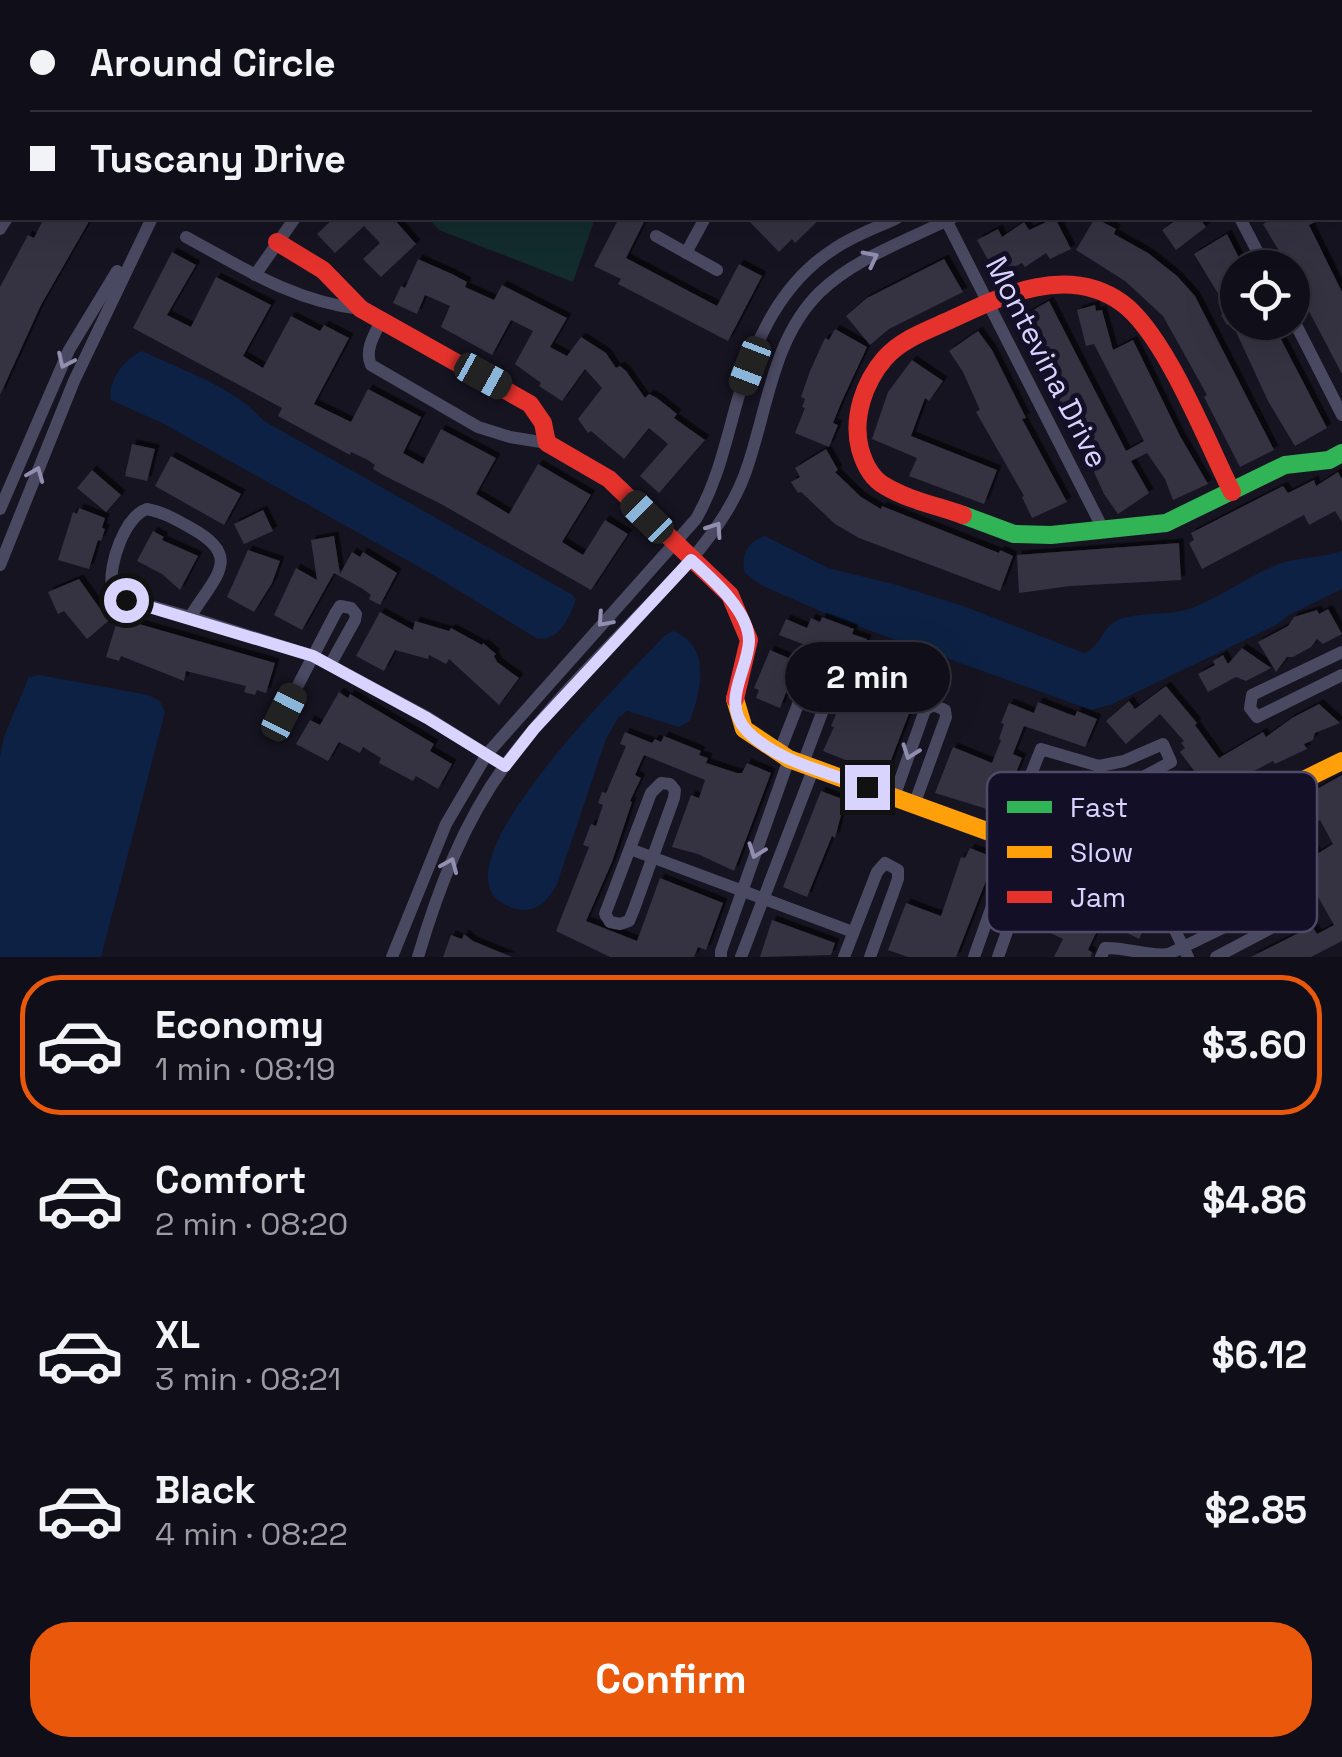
<!DOCTYPE html>
<html lang="en">
<head>
<meta charset="utf-8">
<style>
	body { margin:0; font-family:"Space Grotesk",sans-serif; background:#1e1d26; color:#f1f3f6; height:100vh; display:flex; flex-direction:column; font-size:38px; white-space:nowrap }
	* { box-sizing:border-box; margin:0 }
	p { font-size:32px; color:#9c9ca2 }
	.icon { flex:none; width:55px; height:55px; fill:none; stroke:currentColor; stroke-width:2; stroke-linecap:round; stroke-linejoin:round }
	.map { position:relative; height:957px; overflow:hidden }
	.side { display:flex; flex-direction:column; background:#100f19; flex:1 }
	.side>* { flex:none }
	.hud { position:absolute; left:0px; top:0px; width:1342px; height:220px; box-shadow:0 10px 40px #0002,0 0 0 2px #302f38; display:grid; align-content:center; height:220px; padding:0 30px; background:#100f19 }
	.controls { position:absolute; left:1220px; top:250px; display:grid; gap:20px }
	.controls a { display:grid; place-items:center; width:90px; height:90px; border-radius:50%; background:#100f19; box-shadow:0 10px 40px #0002,0 0 0 2px #302f38; font-size:50px }
	.end { position:absolute; width:45px; height:45px; margin:-22px; border:12px solid #d9d4ff; background:#111; box-shadow:0 0 0 5px #111 }
	.from { border-radius:50% }
	.bubble { position:absolute; height:70px; border-radius:35px; background:#100f19; box-shadow:0 10px 40px #0002,0 0 0 2px #302f38; font-size:32px; font-weight:700; line-height:70px; text-align:center }
	.car { position:absolute; width:30px; height:60px; margin:-30px -15px; border-radius:12px; box-shadow:0 0 8px 2px #0007; background:linear-gradient(#222 24%,#8ab4d8 0 40%,#222 0 76%,#8ab4d8 0 86%,#222 0) }
	.hud b { display:flex; align-items:center; gap:35px; height:95px; font-size:38px }
	.hud b+b { border-top:2px solid #302f38 }
	.hud i { width:25px; height:25px; background:#f1f3f6 }
	ul { padding:18px 0 0; list-style:none }
	li { display:flex; align-items:center; gap:30px; height:140px; margin:0 20px 15px; padding:0 10px; border:5px solid transparent; border-radius:40px }
	li div { flex:1 }
	li b { display:block; font-size:38px }
	li em { font-style:normal; font-weight:700 }
	li.active { border-color:#ea580c }
	li>.icon { width:90px; height:90px; stroke-width:1.5 }
	.button { display:flex; gap:20px; margin-top:auto; padding:20px 30px }
	.button a { flex:1; height:115px; border-radius:40px; background:#ea580c; color:#fff; font-size:40px; font-weight:700; line-height:115px; text-align:center }
	.map>svg:first-child { display:block }
	.green { fill:#132c2d }
	.water { fill:#0d2144 }
	.building { fill:#343243; fill-rule:evenodd; filter:url(#shadow) }
	.lines { fill:none; stroke-linecap:round; stroke-linejoin:round }
	.street { stroke:#4a4962; stroke-width:12 }
	.fast { stroke:#30b455; stroke-width:18 }
	.slow { stroke:#ff9f0a; stroke-width:18 }
	.jam { stroke:#e5322d; stroke-width:18 }
	.oneway { stroke:#928eb0 }
	.route { stroke:#d9d4ff; stroke-width:12 }
	.labels { text-anchor:middle; dominant-baseline:central; stroke-width:10; stroke-linejoin:round; paint-order:stroke }
	.street-label { font-size:30px; fill:#d9d4ff; stroke:#130f26 }
	.key { fill:#130f26; stroke:#4e4a67; stroke-width:2.5 }
	.key-label { font-size:28px; fill:#d9d4ff }
</style>
</head>
<body>
<div class="map">
<svg width="1342" height="957" viewBox="0 0 1342 957">
	<defs>
		<filter id="shadow"><feDropShadow dx="4.5" dy="-4.5" stdDeviation="0" flood-color="#0009"/></filter>
	</defs>
	<rect width="100%" height="100%" fill="#161421"/>
	<polygon class="green" points="428,218 595,218 573,282 439,230"/>
	<g class="water">
		<path d="M 142,351 C 182,370 234,387 264,421 L 571,594 L 576,599 C 570,618 558,643 536,638 L 430,573 L 164,424 L 111,400 C 107,382 125,358 142,351 Z"/>
		<path d="M 765,536 L 828,568 L 897,585 L 966,607 L 1084,653 C 1101,647 1102,628 1116,621 C 1140,610 1167,617 1192,608 C 1221,597 1246,578 1274,566 C 1296,556 1320,559 1342,551 L 1342,589 L 1287,616 L 1278,624 L 1110,705 L 1091,710 L 843,621 L 761,585 L 745,573 C 740,556 747,542 765,536 Z"/>
		<path d="M 673,631 C 712,646 701,690 690,721 L 679,727 L 627,711 L 618,718 L 606,739 L 557,884 C 544,908 528,918 502,903 C 434,862 633,671 664,636 Z"/>
		<polygon points="39,675 148,695 160,701 165,712 101,957 0,957 0,757 4,737 29,677"/>
	</g>
	<g class="building">
		<polygon points="44,218 91,218 41,305 0,395 0,287 28,235 34,238"/>
		<polygon points="334,218 393,218 416,244 381,277 363,259 380,243 364,226 335,253 317,234"/>
		<polygon points="619,218 646,218 626,258 717,306 739,264 762,276 728,341 618,284 621,279 594,266"/>
		<polygon points="746,218 821,218 795,243 792,239 779,252"/>
		<polygon points="1055,218 1071,249 1050,259 1046,253 1025,267 1022,263 997,276 977,240 998,229 1002,237 1024,222 1029,230"/>
		<polygon points="1095,218 1116,229 1114,234 1148,253 1177,276 1195,296 1274,450 1240,467 1204,397 1207,395 1163,316 1125,281 1076,250"/>
		<polygon points="1179,218 1199,218 1206,227 1176,250 1162,230"/>
		<polygon points="1274,218 1323,218 1309,225 1342,292 1342,374 1292,279 1292,268 1289,268 1263,224"/>
		<polygon points="1227,234 1244,268 1238,268 1238,320 1232,322 1272,322 1327,428 1295,446 1268,401 1232,323 1227,325 1221,315 1226,312 1222,300 1194,254"/>
		<polygon points="172,252 196,265 167,315 191,327 216,277 271,305 243,356 263,368 291,316 320,331 324,325 349,338 314,404 351,422 368,389 421,417 403,453 423,464 441,429 496,458 476,494 509,514 538,464 591,495 562,542 583,555 605,520 628,534 591,590 441,504 383,475 373,469 375,465 368,460 351,452 350,455 278,416 282,408 133,328"/>
		<polygon points="418,259 452,274 467,282 465,287 494,300 502,285 567,318 550,347 567,356 581,337 606,353 616,368 620,366 626,371 645,398 649,394 657,398 677,414 674,418 705,440 659,493 640,476 668,444 649,428 624,459 591,431 588,433 578,419 602,388 585,369 562,401 539,386 541,383 515,364 533,331 511,320 492,355 441,327 450,306 425,295 417,314 393,303 401,286 405,288"/>
		<polygon points="944,259 963,292 889,329 870,345 846,316 867,298"/>
		<polygon points="1049,301 1126,451 1144,441 1094,344 1086,346 1077,310 1095,305 1096,311 1102,310 1113,350 1133,340 1180,436 1208,484 1173,500 1165,479 1147,453 1131,461 1149,493 1118,514 1104,494 1080,441 1083,440 1068,418 1018,319"/>
		<polygon points="835,329 867,347 841,403 833,423 838,425 829,447 795,433 805,408 802,407 805,399 801,397 810,371 825,338 829,340"/>
		<polygon points="978,331 992,350 1026,418 1022,419 1067,502 1032,518 1022,497 1024,496 976,412 980,410 963,372 949,351"/>
		<polygon points="912,360 943,381 929,401 925,398 911,436 997,470 984,504 909,476 917,458 872,439 888,392"/>
		<polygon points="132,444 155,449 147,481 125,476"/>
		<polygon points="826,449 838,470 835,472 861,497 881,509 882,506 999,553 1000,550 1013,556 1000,591 859,538 835,524 801,492 798,493 791,482 800,477 795,468"/>
		<polygon points="171,456 241,494 224,525 155,486"/>
		<polygon points="92,470 121,495 106,512 77,488"/>
		<polygon points="1338,472 1342,479 1342,522 1335,511 1309,525 1304,515 1202,569 1189,543 1194,540 1191,533 1283,486 1288,493 1314,480 1316,486"/>
		<polygon points="79,508 105,518 102,528 105,529 101,541 98,540 89,569 58,560 73,512 77,514"/>
		<polygon points="263,510 273,531 244,544 234,524"/>
		<polygon points="153,531 164,537 162,540 198,556 180,590 162,574 137,561"/>
		<polygon points="334,536 340,574 352,552 360,557 363,552 397,573 380,605 369,599 371,595 363,589 334,573 302,630 274,615 296,568 317,580 311,540"/>
		<polygon points="1179,543 1181,580 1070,586 1019,593 1017,555"/>
		<polygon points="248,550 280,561 272,583 254,612 227,597"/>
		<polygon points="79,579 101,610 103,608 112,618 87,639 64,611 58,614 48,592"/>
		<polygon points="1328,609 1342,634 1323,644 1317,639 1311,647 1293,657 1287,657 1276,672 1258,642 1288,626 1294,617 1317,610 1319,614"/>
		<polygon points="380,612 413,630 415,621 449,631 451,628 482,645 483,643 496,654 494,656 497,662 519,678 499,705 449,659 446,664 429,655 428,659 395,650 384,671 356,656"/>
		<polygon points="822,617 854,629 852,634 867,639 864,648 899,660 902,654 918,661 905,699 913,703 885,776 823,751 834,727 831,726 845,693 842,692 856,664 779,635 786,619 807,628 811,618 820,622"/>
		<polygon points="118,618 275,663 266,693 257,690 255,695 244,692 246,686 186,671 184,681 121,656 119,661 106,657"/>
		<polygon points="1242,648 1271,668 1246,681 1236,677 1208,692 1198,674 1215,665 1213,661 1223,655 1228,664"/>
		<polygon points="770,650 798,662 780,708 756,698 759,690 754,688"/>
		<polygon points="1166,686 1197,723 1195,725 1219,758 1263,732 1266,737 1292,718 1319,704 1340,723 1315,733 1313,740 1304,744 1307,749 1275,764 1273,761 1241,778 1238,773 1208,795 1198,797 1184,807 1179,805 1174,776 1195,772 1180,752 1185,748 1181,743 1184,741 1160,714 1126,744 1106,721 1129,701 1135,709"/>
		<polygon points="339,692 348,698 350,694 434,744 430,751 452,764 438,789 416,776 413,781 379,763 381,758 363,747 360,753 339,742 328,761 296,744 310,720 320,725"/>
		<polygon points="1038,702 1069,714 1075,716 1077,711 1097,719 1085,747 1024,726 1013,754 1022,758 1000,813 935,793 953,747 992,763 1001,740 999,739 1004,724 1001,723 1009,703 1034,713"/>
		<polygon points="625,732 652,743 655,739 661,742 664,736 701,751 699,755 708,758 706,763 737,773 742,773 747,763 771,773 734,871 698,854 672,847 691,795 699,798 705,780 644,755 635,775 641,778 630,801 632,802 612,862 586,921 637,941 660,878 723,903 706,950 698,947 694,957 610,957 556,931 589,847 583,845 591,824 596,826 603,805 598,803 602,792 606,793 626,746 620,744"/>
		<path d="M 1342,775 L 1342,941 L 1311,957 L 1251,957 L 1312,926 L 1317,934 L 1334,925 L 1304,872 L 1197,929 L 1168,860 L 1190,850 L 1191,854 L 1202,844 L 1292,803 ZM 1320,820 L 1333,844 L 1317,854 L 1302,829 ZM 1224,860 L 1234,880 L 1210,892 L 1200,872 Z"/>
		<polygon points="821,791 845,800 835,838 832,836 807,897 783,887"/>
		<polygon points="970,848 995,858 956,957 908,957 888,950 906,903 941,916 961,857 965,858"/>
		<polygon points="1045,876 1072,887 1066,903 1085,913 1096,891 1103,895 1106,890 1117,895 1115,899 1150,916 1139,939 1102,920 1088,950 1092,952 1091,957 1054,957 1063,939 1026,921"/>
		<polygon points="772,920 835,943 831,955 760,957"/>
		<polygon points="464,934 473,941 512,957 443,957 451,935 462,939"/>
	</g>
	<g class="lines">
		<g class="street">
			<polyline points="60,0 61,2"/>
			<polyline points="105,0 106,2"/>
			<polyline points="751,0 752,2"/>
			<polyline points="872,0 872,2"/>
			<polyline points="1230,0 1231,2"/>
			<polyline points="1253,0 1255,2"/>
			<polyline points="294,2 296,0"/>
			<polyline points="1320,2 1324,0"/>
			<polyline points="1340,17 1342,16"/>
			<polyline points="945,218 1103,529"/>
			<polyline points="1240,218 1266,268"/>
			<polyline points="0,229 7,218"/>
			<polyline points="656,236 717,270"/>
			<path d="M 186,237 C 243,268 295,302 361,309"/>
			<polyline points="686,253 705,218"/>
			<polyline points="255,275 295,218"/>
			<polyline points="1292,317 1342,415"/>
			<path d="M 382,319 C 375,333 364,350 371,365 L 478,427 L 510,437 L 547,443"/>
			<polyline points="0,509 69,350 117,271"/>
			<path d="M 147,509 C 163,512 177,520 191,528 C 244,557 215,576 190,617 L 126,599 L 112,587 C 108,565 125,516 147,509 Z"/>
			<polyline points="0,565 74,381 152,218"/>
			<polyline points="190,617 313,656 427,717 505,766"/>
			<polyline points="1342,652 1252,695 1250,708 1257,717 1342,675"/>
			<polyline points="284,712 335,614 340,606 351,608 356,614 355,620 330,665"/>
			<path d="M 779,753 L 812,669 C 820,665 827,665 835,671 L 834,681 L 803,763"/>
			<polygon points="661,783 670,784 675,790 674,798 634,909 629,921 620,924 610,922 605,914 651,793"/>
			<polyline points="894,797 925,710 933,705 945,710 946,717 914,805"/>
			<path d="M 1006,838 L 1041,749 L 1099,766 L 1124,761 L 1163,744 L 1171,762 C 1121,789 1113,796 1057,781 L 1028,846"/>
			<polyline points="630,849 853,932"/>
			<polyline points="1141,860 1188,957"/>
			<path d="M 392,957 L 446,824 L 487,754 L 696,519 C 719,479 726,439 739,395 C 756,338 782,282 834,249 C 853,236 876,228 897,218"/>
			<path d="M 418,957 C 438,889 464,821 506,764 C 560,691 630,627 691,560 C 716,530 738,499 749,462 C 768,404 774,338 819,293 C 855,258 908,240 952,218"/>
			<polyline points="721,957 721,951 789,759"/>
			<polyline points="741,957 814,767"/>
			<polyline points="844,957 877,872 885,863 898,870 898,879 870,957"/>
			<polyline points="974,957 1015,841"/>
			<polyline points="998,957 1036,850"/>
			<path d="M 1101,957 L 1105,948 C 1127,947 1147,957 1169,954 L 1296,892 L 1307,909 L 1216,957"/>
		</g>
		<polyline class="fast" points="963,515 1014,534 1051,535 1166,523 1285,465 1329,460 1342,453"/>
		<polyline class="slow" points="735,699 744,729 789,759 1028,846 1048,857 1095,868 1141,860 1342,761"/>
		<g class="jam">
			<polyline points="277,242 323,270 361,309 530,404 543,423 547,443 609,479 730,595 749,640 735,699"/>
			<path d="M 963,515 C 938,506 908,500 885,486 C 872,479 864,463 860,449 C 852,418 864,382 885,358 C 902,339 928,330 950,320 C 1003,295 1068,264 1122,303 C 1165,334 1207,442 1232,492"/>
		</g>
	</g>
	<defs><path id="oneway-chevron" d="M-2-3.5L2.5 0L-2 3.5" fill="none" stroke-width="1.6" stroke-linecap="round" stroke-linejoin="round" transform="scale(2.5)"/></defs>
	<g class="oneway">
		<use href="#oneway-chevron" transform="translate(871 258) rotate(-27)"/>
		<use href="#oneway-chevron" transform="translate(65 361) rotate(115)"/>
		<use href="#oneway-chevron" transform="translate(36 474) rotate(-68)"/>
		<use href="#oneway-chevron" transform="translate(715 529) rotate(-56)"/>
		<use href="#oneway-chevron" transform="translate(604 620) rotate(132)"/>
		<use href="#oneway-chevron" transform="translate(910 752) rotate(110)"/>
		<use href="#oneway-chevron" transform="translate(756 851) rotate(110)"/>
		<use href="#oneway-chevron" transform="translate(450 865) rotate(-67)"/>
	</g>
	<g class="lines">
		<path class="route" d="M 126,600 L 313,656 L 427,718 L 505,766 L 534,729 L 691,560 C 712,579 749,611 749,641 C 748,671 720,702 747,731 C 777,762 828,772 867,787"/>
	</g>
	<g class="labels">
		<g class="street-label">
			<text transform="translate(1047 362) rotate(63)">Montevina Drive</text>
		</g>
	</g>
	<rect x="987" y="772" width="330" height="160" rx="15" class="key"/>
	<rect x="1007" y="801" width="45" height="12" fill="#30b455"/>
	<rect x="1007" y="846" width="45" height="12" fill="#ff9f0a"/>
	<rect x="1007" y="891" width="45" height="12" fill="#e5322d"/>
	<g class="key-label">
		<text x="1070" y="817">Fast</text>
		<text x="1070" y="862">Slow</text>
		<text x="1070" y="907">Jam</text>
	</g>
</svg>
<div class="controls">
<a><svg class="icon" aria-label="locate" viewBox="0 0 24 24"><circle cx="12" cy="12" r="6"/><path d="M12 2v4M12 18v4M2 12h4M18 12h4"/></svg></a>
</div>
<i class="end from" style="left:126px;top:600px"></i>
<i class="end" style="left:867px;top:787px"></i>
<div class="bubble" style="left:785px;top:642px;width:165px">2 min</div>
<i class="car" style="left:750px;top:366px;rotate:201deg"></i>
<i class="car" style="left:483px;top:376px;rotate:119deg"></i>
<i class="car" style="left:647px;top:517px;rotate:315deg"></i>
<i class="car" style="left:284px;top:712px;rotate:27deg"></i>
<div class="hud">
<b><i class="from"></i>Around Circle</b>
<b><i></i>Tuscany Drive</b>
</div>
</div>
<section class="side">
<ul>
<li class="active"><svg class="icon" aria-label="car" viewBox="0 0 24 24"><path d="M5 17H2v-5l4-1 3-4h7l3 4 3 1v5h-3M9 17h6M6 11h13"/><circle cx="7" cy="17" r="2"/><circle cx="17" cy="17" r="2"/></svg><div><b>Economy</b><p>1 min · 08:19</p></div><em>$3.60</em></li>
<li><svg class="icon" aria-label="car" viewBox="0 0 24 24"><path d="M5 17H2v-5l4-1 3-4h7l3 4 3 1v5h-3M9 17h6M6 11h13"/><circle cx="7" cy="17" r="2"/><circle cx="17" cy="17" r="2"/></svg><div><b>Comfort</b><p>2 min · 08:20</p></div><em>$4.86</em></li>
<li><svg class="icon" aria-label="car" viewBox="0 0 24 24"><path d="M5 17H2v-5l4-1 3-4h7l3 4 3 1v5h-3M9 17h6M6 11h13"/><circle cx="7" cy="17" r="2"/><circle cx="17" cy="17" r="2"/></svg><div><b>XL</b><p>3 min · 08:21</p></div><em>$6.12</em></li>
<li><svg class="icon" aria-label="car" viewBox="0 0 24 24"><path d="M5 17H2v-5l4-1 3-4h7l3 4 3 1v5h-3M9 17h6M6 11h13"/><circle cx="7" cy="17" r="2"/><circle cx="17" cy="17" r="2"/></svg><div><b>Black</b><p>4 min · 08:22</p></div><em>$2.85</em></li>
</ul>
<div class="button"><a>Confirm</a></div>
</section>
</body>
</html>
